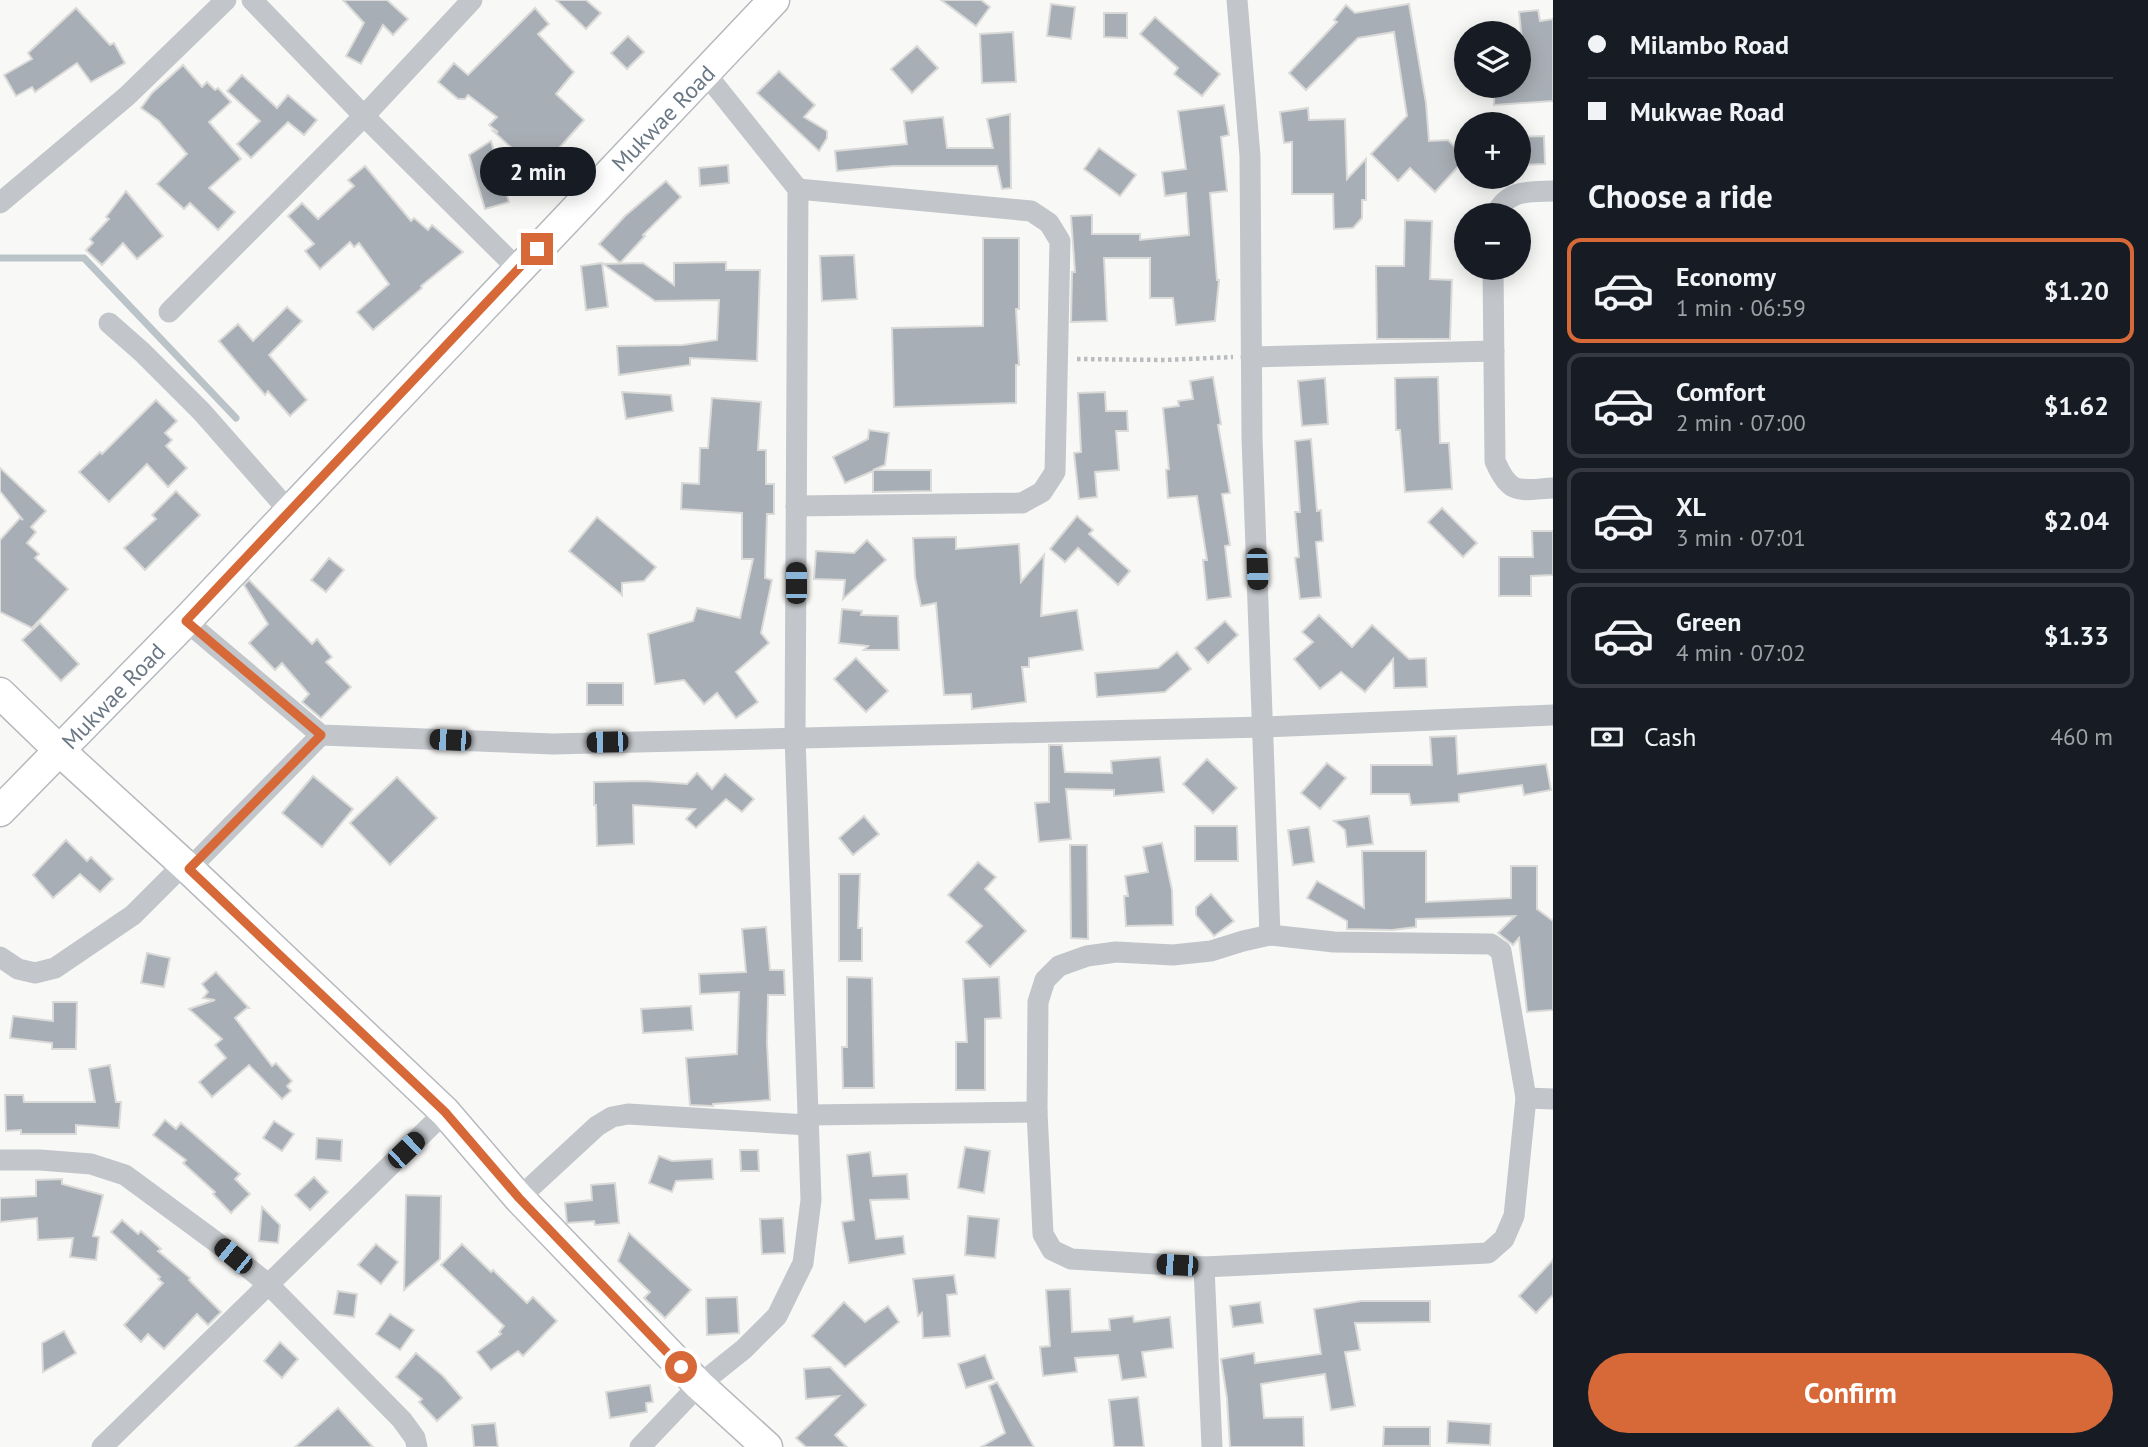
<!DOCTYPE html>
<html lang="en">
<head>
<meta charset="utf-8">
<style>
	body { margin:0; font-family:"PT Sans",sans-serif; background:#20242c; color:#f1f3f6; height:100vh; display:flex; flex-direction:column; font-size:26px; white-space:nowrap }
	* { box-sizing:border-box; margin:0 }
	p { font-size:23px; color:#9ea1a6 }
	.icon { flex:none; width:38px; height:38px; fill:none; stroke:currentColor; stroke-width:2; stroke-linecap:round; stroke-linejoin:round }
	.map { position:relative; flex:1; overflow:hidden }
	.side { display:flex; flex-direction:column; background:#171b24; width:595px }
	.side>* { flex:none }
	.guide { display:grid; align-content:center; height:154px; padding:0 35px; background:#171b24 }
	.controls { position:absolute; left:1454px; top:21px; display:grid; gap:14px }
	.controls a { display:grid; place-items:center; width:77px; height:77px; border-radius:50%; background:#171b24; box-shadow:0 4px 18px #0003; font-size:35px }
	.end { position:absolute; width:32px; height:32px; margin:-16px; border:9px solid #d76938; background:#fff; box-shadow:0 0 0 4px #fff }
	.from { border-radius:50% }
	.bubble { position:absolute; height:49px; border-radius:24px; background:#171b24; box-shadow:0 4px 18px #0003; font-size:23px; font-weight:700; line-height:49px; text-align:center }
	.car { position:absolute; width:21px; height:42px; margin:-21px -10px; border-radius:9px; box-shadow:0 0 5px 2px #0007; background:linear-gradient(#222 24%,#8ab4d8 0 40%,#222 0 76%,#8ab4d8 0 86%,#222 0) }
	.guide b { display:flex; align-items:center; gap:24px; height:66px; font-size:26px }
	.guide b+b { border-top:2px solid #363941 }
	.guide i { width:18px; height:18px; background:#f1f3f6 }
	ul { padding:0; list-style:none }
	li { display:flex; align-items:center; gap:21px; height:105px; margin:0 14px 10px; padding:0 21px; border:4px solid #363941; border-radius:14px }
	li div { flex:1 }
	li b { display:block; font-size:26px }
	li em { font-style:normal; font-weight:700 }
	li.selected { border-color:#d76938 }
	li>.icon { width:63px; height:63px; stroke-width:1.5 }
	h2 { padding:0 35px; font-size:32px; line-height:84px }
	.pay { display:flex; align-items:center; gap:18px; height:77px; padding:0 35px; font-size:26px }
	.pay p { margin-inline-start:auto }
	.action { display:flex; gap:14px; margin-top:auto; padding:14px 35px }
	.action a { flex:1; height:80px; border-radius:42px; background:#d76938; color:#fff; font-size:28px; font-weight:700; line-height:80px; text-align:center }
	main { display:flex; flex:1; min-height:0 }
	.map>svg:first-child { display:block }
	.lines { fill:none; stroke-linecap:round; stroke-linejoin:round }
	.stream { stroke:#bac3c8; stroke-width:7 }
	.building { fill:#a8aeb5; stroke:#dadad8; stroke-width:2 }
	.secondary-casing { stroke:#b5b9be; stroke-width:33 }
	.path { stroke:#babdbf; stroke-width:4.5; stroke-dasharray:3.5 3.5; stroke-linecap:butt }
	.street { stroke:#c2c5c9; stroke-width:21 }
	.secondary { stroke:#fff; stroke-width:30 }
	.route { stroke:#d76938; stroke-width:9 }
	.labels { text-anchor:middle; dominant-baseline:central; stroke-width:7; stroke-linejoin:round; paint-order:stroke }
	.street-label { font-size:23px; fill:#6a7785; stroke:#fff }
</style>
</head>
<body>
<main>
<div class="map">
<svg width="1553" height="1447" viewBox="0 0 1553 1447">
	<rect width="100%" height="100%" fill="#f8f8f6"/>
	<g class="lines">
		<polyline class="stream" points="0,258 84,258 236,418"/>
	</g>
	<g class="building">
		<polygon points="343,0 387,0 408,19 393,35 383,25 361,64 346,56 364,23"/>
		<polygon points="556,0 586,0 601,13 586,29"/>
		<polygon points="941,0 981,0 990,7 976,26"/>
		<polygon points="1051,4 1075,7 1071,39 1047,36"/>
		<polygon points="1409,4 1426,103 1429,141 1448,140 1466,158 1435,192 1410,168 1398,181 1371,154 1407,116 1394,32 1358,38 1306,90 1289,73 1337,22 1334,20 1346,5 1355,13"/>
		<polygon points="76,8 110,45 114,43 125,63 91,82 77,63 35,92 32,87 16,96 4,75 32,59 28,53"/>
		<polygon points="535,8 549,24 538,34 574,72 556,94 584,120 538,172 493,131 498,132 489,125 497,117 468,95 465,99 458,99 438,82 454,63 468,75"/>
		<polygon points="1538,10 1540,21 1553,19 1553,101 1494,105 1494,86 1519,86 1519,77 1526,77 1519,12"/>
		<polygon points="1104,13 1127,13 1127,38 1104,37"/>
		<polygon points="1155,17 1220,74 1202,96 1174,74 1178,68 1140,34"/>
		<polygon points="1013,32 1016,82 982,83 980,34"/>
		<polygon points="628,36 644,52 627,69 611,53"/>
		<polygon points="917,46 938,68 912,93 891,69"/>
		<polygon points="183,65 202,87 207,82 215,90 218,88 231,102 209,122 241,159 209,188 235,212 218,230 190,203 184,209 157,184 187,154 159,121 141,108 152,93"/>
		<polygon points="779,71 815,105 804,117 827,131 827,138 819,151 757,93"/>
		<polygon points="242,75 277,108 288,95 317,120 304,135 288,122 251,158 237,144 260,121 227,91"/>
		<polygon points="1224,105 1229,135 1221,137 1227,191 1210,193 1217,280 1219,280 1215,321 1176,325 1173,298 1150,298 1150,258 1104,258 1107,321 1071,322 1072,272 1075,272 1071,216 1092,215 1092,234 1140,234 1140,240 1189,235 1186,193 1165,196 1162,172 1186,169 1178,111"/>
		<polygon points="1308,108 1309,120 1345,119 1347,179 1366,159 1366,200 1362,200 1362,218 1353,228 1334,229 1333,194 1292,194 1292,142 1284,143 1280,112"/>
		<polygon points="1010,114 1011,188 1002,189 997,166 893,166 837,171 835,151 907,144 904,121 943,117 947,148 993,148 987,119"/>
		<polygon points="1544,136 1545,164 1519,165 1519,137"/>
		<polygon points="491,141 509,202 485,209 469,155"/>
		<polygon points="1099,148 1136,175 1120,196 1084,169"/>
		<polygon points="728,165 729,183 700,186 699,168"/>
		<polygon points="365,166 411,221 414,218 428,230 432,225 463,252 421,286 422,288 373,330 357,312 389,284 359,243 354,247 350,242 320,269 305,251 314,244 288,216 302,203 318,219 354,186 348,180"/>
		<polygon points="666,181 681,197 643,235 645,236 620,263 599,244 625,216"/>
		<polygon points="126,191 163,236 137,259 123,243 102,265 86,250 93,243 90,239 109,219 106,217"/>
		<polygon points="1405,220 1432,221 1430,279 1452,280 1450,339 1377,339 1376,266 1404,266"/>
		<polygon points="983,238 1019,238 1019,309 1016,309 1019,365 1016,365 1016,403 894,407 892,328 983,326"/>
		<polygon points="854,255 857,299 822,301 820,256"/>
		<polygon points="726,262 726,270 760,270 757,361 690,358 690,365 619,375 617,346 683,345 717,340 719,300 655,301 603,264 643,263 674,285 674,263"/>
		<polygon points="602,263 608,307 586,310 581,266"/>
		<polygon points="287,307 302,321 269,355 307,400 290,416 268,391 265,395 219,341 238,324 253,341"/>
		<polygon points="1213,377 1221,424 1218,425 1230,493 1222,494 1230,545 1225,546 1231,597 1207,600 1203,560 1207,560 1197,496 1168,498 1166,470 1169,469 1163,408 1179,406 1178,401 1193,399 1190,381"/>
		<polygon points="1438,377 1440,443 1449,443 1452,489 1405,492 1400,430 1396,430 1395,378"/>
		<polygon points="1325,378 1328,424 1302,426 1298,381"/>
		<polygon points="622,392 671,395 673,411 626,419"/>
		<polygon points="1105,392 1106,411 1127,411 1128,431 1116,431 1119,470 1095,472 1097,497 1079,499 1074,453 1081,452 1078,393"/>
		<polygon points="712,398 761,402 758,450 766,450 766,484 774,484 774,514 767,514 765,578 772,580 761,633 769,643 736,672 758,702 736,718 717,693 704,704 684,680 655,684 648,634 693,621 697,608 740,618 753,559 742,559 742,513 681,509 682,483 699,484 700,448 708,448"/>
		<polygon points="156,400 177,421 165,433 172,440 166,446 187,468 168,487 147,464 109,502 79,472 100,452 102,454"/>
		<polygon points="869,430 889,433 885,465 873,470 931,470 931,491 873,492 873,471 845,483 833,457 868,439"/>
		<polygon points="1311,439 1317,511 1321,510 1323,541 1316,542 1321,597 1300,599 1295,558 1299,557 1295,512 1300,512 1295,441"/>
		<polygon points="0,468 46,511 31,527 36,532 27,543 39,554 35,558 68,589 32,628 0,612 0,540 20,518 23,520 0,491"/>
		<polygon points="176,491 200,515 145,570 124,548 156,519 152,515"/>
		<polygon points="1442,508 1477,543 1463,557 1428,522"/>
		<polygon points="1077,516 1093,530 1089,534 1130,571 1118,585 1078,548 1065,562 1050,549"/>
		<polygon points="597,517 656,567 644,581 622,583 622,595 569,551"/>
		<polygon points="1532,531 1553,531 1553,575 1531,576 1531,596 1499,596 1499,557 1533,557"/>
		<polygon points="956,537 956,549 1019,544 1021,582 1044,555 1041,616 1077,610 1083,650 1029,658 1029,667 1022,667 1026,702 972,709 971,694 944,695 936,603 921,606 915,577 913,538"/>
		<polygon points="867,540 886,560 843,599 845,580 814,579 816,551 854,553"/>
		<polygon points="329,558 344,570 326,592 311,580"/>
		<polygon points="249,580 312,644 317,639 332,657 326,662 351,687 321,718 302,702 309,694 282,663 275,670 249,643 268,624 244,585"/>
		<polygon points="842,609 862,611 861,615 898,616 899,650 864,650 868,646 839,643"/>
		<polygon points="1319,615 1352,647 1372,625 1409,659 1426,658 1427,687 1394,688 1393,659 1365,692 1341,672 1320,689 1294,659 1313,642 1302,632"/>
		<polygon points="1225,621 1238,635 1208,663 1195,648"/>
		<polygon points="40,623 79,664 61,681 22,640"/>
		<polygon points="1177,652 1191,669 1165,692 1097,697 1095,673 1158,668"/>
		<polygon points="856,658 888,691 866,712 834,679"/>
		<rect x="587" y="683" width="36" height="22"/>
		<polygon points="1456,736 1458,774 1546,764 1551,790 1524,795 1522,785 1459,794 1459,802 1411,805 1409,794 1371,794 1371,765 1432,765 1430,737"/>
		<polygon points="1049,745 1062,745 1065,772 1112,773 1111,761 1160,757 1164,792 1114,796 1114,790 1066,789 1071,839 1039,842 1035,803 1049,802"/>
		<polygon points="1207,759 1237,788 1213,813 1183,784"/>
		<polygon points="1327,763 1346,778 1320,809 1301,793"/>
		<polygon points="697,773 712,789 725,774 754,799 742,812 726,799 696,828 686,819 695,809 633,805 634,844 597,846 596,805 594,805 594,782 645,781 687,784"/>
		<polygon points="313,776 353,809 322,847 282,813"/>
		<polygon points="397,777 437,818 390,865 350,823"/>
		<polygon points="864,816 879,834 853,855 839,838"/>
		<polygon points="1369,816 1373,844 1347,847 1345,830 1334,821"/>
		<polygon points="1195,826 1237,826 1238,861 1195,861"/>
		<polygon points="1309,827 1314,862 1293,865 1288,830"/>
		<polygon points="66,840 87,861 91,857 113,879 100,892 80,874 53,898 33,875"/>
		<polygon points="1162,843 1172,890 1173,925 1126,926 1124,896 1128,896 1125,876 1148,872 1143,847"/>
		<polygon points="1070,845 1087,845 1088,939 1071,938"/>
		<polygon points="1362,851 1426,851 1426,902 1511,898 1511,866 1537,866 1537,909 1553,921 1553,1010 1527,1012 1519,938 1513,945 1498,933 1515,916 1416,919 1416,927 1392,930 1347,929 1347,921 1307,898 1317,881 1364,908"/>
		<polygon points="978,862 996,877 985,889 1026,931 990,967 966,942 982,926 948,895"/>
		<polygon points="839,874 860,874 858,928 862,928 862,961 839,961"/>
		<polygon points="1211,894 1234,921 1214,936 1196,915 1196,907"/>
		<polygon points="766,927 770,970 784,970 785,995 768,995 767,1043 770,1100 713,1104 713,1106 690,1105 686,1058 737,1054 739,992 700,994 699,974 746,972 742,929"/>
		<polygon points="147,953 170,958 164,987 141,983"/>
		<polygon points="216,972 249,1008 247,1008 235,1018 272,1066 276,1063 292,1081 287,1086 291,1091 282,1099 249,1065 212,1097 199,1082 226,1058 215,1045 222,1039 189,1009 215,1000 203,998 208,992 202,984"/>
		<polygon points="847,977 872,978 874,1088 843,1088 842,1047 847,1047"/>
		<polygon points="999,977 1001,1018 985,1019 985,1090 956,1090 956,1042 967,1042 963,979"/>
		<polygon points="53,1002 77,1002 76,1049 52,1049 52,1043 10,1038 13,1016 53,1021"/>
		<polygon points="691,1006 693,1030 643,1033 641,1009"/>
		<polygon points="110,1065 116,1102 121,1102 119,1128 76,1125 76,1134 21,1134 21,1130 6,1131 5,1095 23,1095 24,1102 95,1102 89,1069"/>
		<polygon points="165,1120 176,1129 181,1123 240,1174 235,1179 250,1194 231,1213 213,1194 215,1192 183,1163 186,1160 153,1135"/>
		<polygon points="274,1121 294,1134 282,1151 263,1138"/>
		<polygon points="317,1138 342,1140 341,1161 316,1159"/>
		<polygon points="965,1147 990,1151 984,1193 958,1188"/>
		<polygon points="740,1150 758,1150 759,1171 741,1171"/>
		<polygon points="870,1152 873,1176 907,1174 909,1199 870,1200 876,1239 903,1236 905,1254 849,1263 842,1222 854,1220 847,1155"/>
		<polygon points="659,1156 672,1161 712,1159 713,1179 676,1181 672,1192 649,1183"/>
		<polygon points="314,1177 328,1192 310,1210 295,1195"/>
		<polygon points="62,1179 62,1184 103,1195 93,1236 99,1237 96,1260 70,1257 73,1238 38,1240 37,1218 0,1222 0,1198 36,1196 36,1180"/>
		<polygon points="615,1183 619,1223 595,1225 594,1221 567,1223 565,1203 592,1200 591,1185"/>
		<polygon points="406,1195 441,1196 440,1259 404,1290"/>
		<polygon points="262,1207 280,1225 278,1243 259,1241"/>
		<polygon points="968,1216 999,1219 995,1258 965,1255"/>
		<polygon points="783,1218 785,1253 762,1254 760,1219"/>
		<polygon points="122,1220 138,1234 141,1231 161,1249 158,1251 190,1278 189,1280 221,1312 208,1325 197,1314 164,1349 148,1334 141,1342 124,1325 163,1283 158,1279 160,1277 111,1232"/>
		<polygon points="629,1233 691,1290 665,1318 644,1298 650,1292 618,1261"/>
		<polygon points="376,1244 398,1262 381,1284 358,1265"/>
		<polygon points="462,1244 491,1272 493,1270 527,1303 533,1297 557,1321 523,1356 518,1351 491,1370 477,1352 501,1334 499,1332 504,1326 441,1265"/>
		<polygon points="1553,1260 1553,1295 1536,1313 1519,1296"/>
		<polygon points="954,1275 957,1294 947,1295 950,1336 923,1338 922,1313 918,1316 913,1279"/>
		<polygon points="1070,1289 1072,1332 1110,1330 1109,1319 1133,1316 1134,1322 1170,1317 1173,1348 1142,1352 1146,1377 1122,1380 1118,1355 1075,1358 1077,1372 1043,1376 1040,1347 1050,1346 1046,1290"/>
		<polygon points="338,1291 357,1294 354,1317 334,1314"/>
		<polygon points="737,1297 739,1333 707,1335 706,1298"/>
		<polygon points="1361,1301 1430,1301 1430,1322 1355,1323 1360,1350 1345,1352 1355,1406 1331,1410 1325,1374 1261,1384 1264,1418 1303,1417 1304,1447 1230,1447 1227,1398 1221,1359 1254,1353 1255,1363 1321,1354 1314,1309"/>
		<polygon points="844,1302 865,1322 888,1306 899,1322 845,1367 812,1336"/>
		<polygon points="1260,1302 1263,1323 1233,1327 1230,1306"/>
		<polygon points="390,1314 414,1330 400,1350 376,1334"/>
		<polygon points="64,1331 76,1353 43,1372 42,1343"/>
		<polygon points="280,1342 298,1359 282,1378 264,1361"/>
		<polygon points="416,1353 443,1376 462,1398 437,1421 419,1402 422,1399 396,1377"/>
		<polygon points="985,1355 994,1379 966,1388 958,1364"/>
		<polygon points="830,1367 866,1405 835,1435 847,1447 806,1447 796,1438 839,1396 806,1399 804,1369"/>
		<polygon points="997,1382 1034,1447 981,1447 1005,1433 989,1386"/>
		<polygon points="650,1385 653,1402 646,1403 647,1412 610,1418 606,1392"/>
		<polygon points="1138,1397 1144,1447 1114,1447 1109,1400"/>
		<polygon points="338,1408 373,1447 295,1447"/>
		<polygon points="1448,1421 1491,1424 1490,1445 1447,1443"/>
		<polygon points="495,1423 498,1447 474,1447 472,1425"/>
		<polygon points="1384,1427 1430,1427 1430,1446 1383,1446"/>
	</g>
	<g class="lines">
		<defs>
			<g id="secondary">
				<polyline points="0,693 60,751 189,869 445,1112 519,1198 699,1385 767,1447"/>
				<polyline points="0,811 186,621 774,0"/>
			</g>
		</defs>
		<use href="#secondary" class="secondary-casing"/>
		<polyline class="path" points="1077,359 1165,360 1233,357"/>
		<g class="street">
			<polyline points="252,0 364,116 518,269"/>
			<polyline points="1237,0 1250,156 1252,438 1270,935"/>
			<polyline points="0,203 127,96 226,0"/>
			<path d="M 1495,215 C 1509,189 1527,192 1553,191"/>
			<path d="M 1493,268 L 1495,461 C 1510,496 1519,490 1553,488"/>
			<polyline points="169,312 364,116 472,0"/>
			<polyline points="109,323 142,352 202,412 289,511"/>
			<polyline points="1251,357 1494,351"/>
			<polyline points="796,506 1022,503 1042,492 1055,472 1060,241 1049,223 1031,211 798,189"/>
			<polyline points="186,621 321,735 553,744 1263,727 1553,715"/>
			<polyline points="189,869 321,735"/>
			<polygon points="1270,935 1334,942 1491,944 1501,951 1526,1098 1514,1216 1504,1239 1488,1253 1204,1267 1071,1259 1052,1250 1043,1234 1037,1112 1038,1002 1045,980 1059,966 1087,956 1116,952 1173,955 1211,951 1243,941"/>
			<polyline points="0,957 18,969 35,973 55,968 133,915 184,864"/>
			<polyline points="1526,1098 1553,1099"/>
			<polyline points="808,1115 1037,1112"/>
			<polyline points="0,1160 40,1160 91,1164 125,1175 216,1242 268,1284 402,1420 415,1438 417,1447"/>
			<polyline points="519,1198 597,1126 612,1117 628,1114 808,1125"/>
			<polyline points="1204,1267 1212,1447"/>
			<polyline points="102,1447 445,1112"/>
			<polyline points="640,1447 699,1385 744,1349 777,1316 803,1263 811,1200 795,737 798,189 706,74"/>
		</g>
		<use href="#secondary" class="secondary"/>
	</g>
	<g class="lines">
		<polyline class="route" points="537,249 186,621 321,735 189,869 445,1112 519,1198 681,1367"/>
	</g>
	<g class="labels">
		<g class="street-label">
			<text transform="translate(663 118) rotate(-46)">Mukwae Road</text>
			<text transform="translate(113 696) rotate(-46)">Mukwae Road</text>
		</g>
	</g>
</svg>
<div class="controls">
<a><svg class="icon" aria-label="layers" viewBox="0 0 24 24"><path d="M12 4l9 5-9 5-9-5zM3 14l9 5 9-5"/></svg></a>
<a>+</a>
<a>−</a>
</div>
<i class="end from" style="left:681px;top:1367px"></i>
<i class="end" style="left:537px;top:249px"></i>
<div class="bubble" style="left:480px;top:147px;width:116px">2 min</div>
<i class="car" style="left:1257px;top:569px;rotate:178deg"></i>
<i class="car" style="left:796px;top:583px;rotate:0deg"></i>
<i class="car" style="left:450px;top:740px;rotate:272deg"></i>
<i class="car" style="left:607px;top:742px;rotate:269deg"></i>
<i class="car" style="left:406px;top:1150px;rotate:46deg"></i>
<i class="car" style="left:233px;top:1256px;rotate:309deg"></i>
<i class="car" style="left:1177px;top:1265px;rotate:273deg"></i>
</div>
<section class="side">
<div class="guide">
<b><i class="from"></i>Milambo Road</b>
<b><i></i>Mukwae Road</b>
</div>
<h2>Choose a ride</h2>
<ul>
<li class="selected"><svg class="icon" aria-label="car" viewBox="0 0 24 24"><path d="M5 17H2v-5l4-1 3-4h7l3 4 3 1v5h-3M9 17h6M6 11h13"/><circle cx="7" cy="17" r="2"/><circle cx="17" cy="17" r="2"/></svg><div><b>Economy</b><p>1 min · 06:59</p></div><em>$1.20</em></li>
<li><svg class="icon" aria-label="car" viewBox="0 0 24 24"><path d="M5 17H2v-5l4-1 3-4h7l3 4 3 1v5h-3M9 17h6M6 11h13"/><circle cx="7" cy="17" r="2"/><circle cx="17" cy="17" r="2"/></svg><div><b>Comfort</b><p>2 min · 07:00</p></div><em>$1.62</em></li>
<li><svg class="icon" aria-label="car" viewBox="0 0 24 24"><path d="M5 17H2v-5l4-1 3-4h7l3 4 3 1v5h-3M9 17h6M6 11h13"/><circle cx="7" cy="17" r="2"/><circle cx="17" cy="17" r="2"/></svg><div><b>XL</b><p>3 min · 07:01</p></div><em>$2.04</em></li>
<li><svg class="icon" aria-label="car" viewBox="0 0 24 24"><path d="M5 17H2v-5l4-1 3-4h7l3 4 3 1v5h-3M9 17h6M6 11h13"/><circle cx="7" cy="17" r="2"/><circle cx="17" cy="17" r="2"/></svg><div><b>Green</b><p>4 min · 07:02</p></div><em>$1.33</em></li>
</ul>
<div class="pay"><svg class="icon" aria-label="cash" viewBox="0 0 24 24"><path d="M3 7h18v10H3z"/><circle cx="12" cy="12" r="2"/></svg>Cash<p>460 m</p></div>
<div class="action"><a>Confirm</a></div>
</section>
</main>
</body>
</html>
